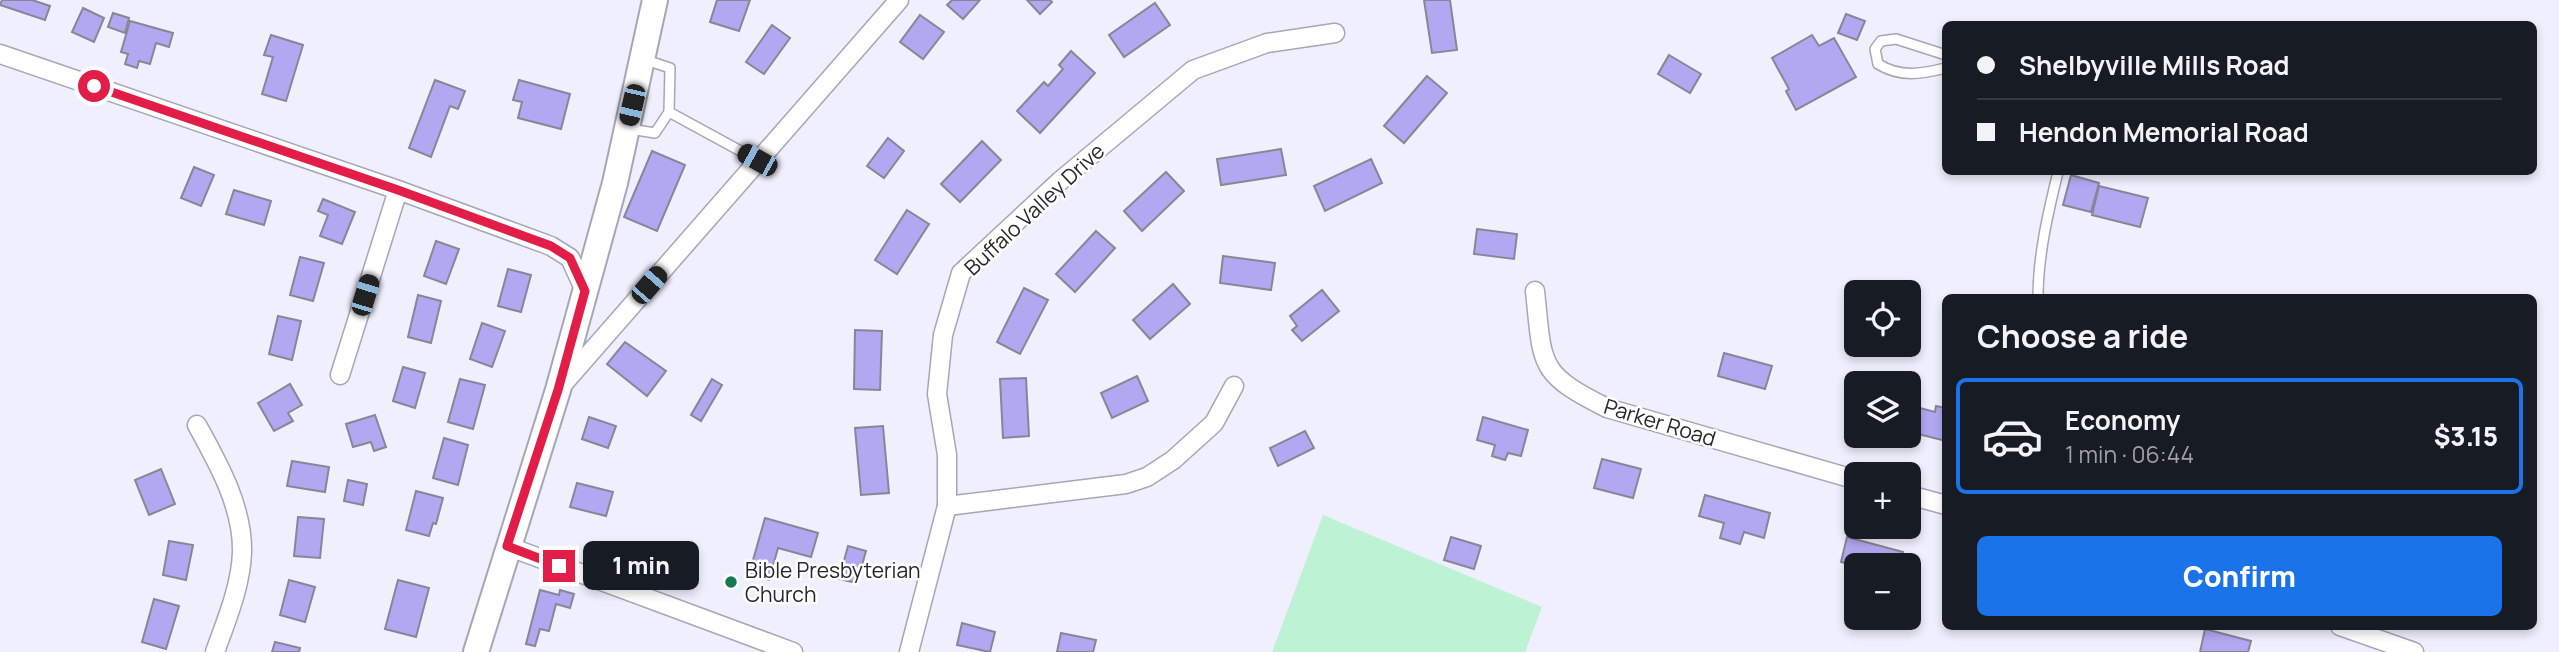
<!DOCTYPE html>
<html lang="en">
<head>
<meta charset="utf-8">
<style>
	body { margin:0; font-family:Manrope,sans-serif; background:#20242c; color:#f1f3f6; height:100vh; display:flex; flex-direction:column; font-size:26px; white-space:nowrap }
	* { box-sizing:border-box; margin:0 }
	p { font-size:23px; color:#9ea1a6 }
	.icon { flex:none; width:38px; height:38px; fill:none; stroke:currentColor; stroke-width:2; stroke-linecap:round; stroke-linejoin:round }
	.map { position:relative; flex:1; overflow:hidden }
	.sheet { position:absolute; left:1942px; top:294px; width:595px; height:336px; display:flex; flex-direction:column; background:#171b24; border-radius:10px; box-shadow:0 4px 10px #0003 }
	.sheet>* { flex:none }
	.banner { position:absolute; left:1942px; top:21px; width:595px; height:154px; border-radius:10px; box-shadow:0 4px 10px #0003; display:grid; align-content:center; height:154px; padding:0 35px; background:#171b24 }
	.fabs { position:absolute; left:1844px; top:280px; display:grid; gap:14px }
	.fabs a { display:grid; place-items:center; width:77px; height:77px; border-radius:10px; background:#171b24; box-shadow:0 4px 10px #0003; font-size:35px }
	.end { position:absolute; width:32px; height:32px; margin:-16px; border:9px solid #e11d48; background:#fff; box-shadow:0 0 0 4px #fff }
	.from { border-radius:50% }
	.bubble { position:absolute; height:49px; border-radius:10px; background:#171b24; box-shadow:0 4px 10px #0003; font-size:23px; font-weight:800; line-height:49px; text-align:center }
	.car { position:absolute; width:21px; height:42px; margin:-21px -10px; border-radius:9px; box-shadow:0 0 5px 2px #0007; background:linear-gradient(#222 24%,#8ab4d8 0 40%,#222 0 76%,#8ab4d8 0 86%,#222 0) }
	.banner b { display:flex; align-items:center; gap:24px; height:66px; font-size:26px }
	.banner b+b { border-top:2px solid #363941 }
	.banner i { width:18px; height:18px; background:#f1f3f6 }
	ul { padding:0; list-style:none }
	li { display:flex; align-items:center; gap:21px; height:116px; margin:0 14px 10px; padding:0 21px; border:4px solid #363941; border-radius:10px }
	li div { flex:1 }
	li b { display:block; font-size:26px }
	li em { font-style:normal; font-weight:800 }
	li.active { border-color:#1a73e8 }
	li>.icon { width:63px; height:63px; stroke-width:1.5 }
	h2 { padding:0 35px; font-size:32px; line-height:84px }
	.primary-button { display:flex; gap:14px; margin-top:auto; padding:14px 35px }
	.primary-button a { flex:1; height:80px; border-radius:10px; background:#1a73e8; color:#fff; font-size:28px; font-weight:800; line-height:80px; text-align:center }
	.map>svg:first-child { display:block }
	.green { fill:#bdf2d4 }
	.building { fill:#b1a8f1; stroke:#888696; stroke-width:2 }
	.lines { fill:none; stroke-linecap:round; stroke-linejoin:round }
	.lane-casing { stroke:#a7a6b6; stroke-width:12 }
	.street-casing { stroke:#a7a6b6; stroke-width:21 }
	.secondary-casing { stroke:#a7a6b6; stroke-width:28 }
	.lane { stroke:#fff; stroke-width:9 }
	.street { stroke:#fff; stroke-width:18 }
	.secondary { stroke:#fff; stroke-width:24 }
	.route { stroke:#e11d48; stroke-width:9 }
	.poi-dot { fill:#187a52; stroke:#fefefe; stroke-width:2.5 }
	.labels { text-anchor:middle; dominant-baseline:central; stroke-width:5; stroke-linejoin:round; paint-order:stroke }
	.street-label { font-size:21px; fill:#26262c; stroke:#fefefe }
	.poi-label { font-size:21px; fill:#26262c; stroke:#fefefe; text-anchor:start }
</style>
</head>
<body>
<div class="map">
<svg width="2559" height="652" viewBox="0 0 2559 652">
	<rect width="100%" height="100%" fill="#f0effd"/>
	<polygon class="green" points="1323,515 1542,607 1525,652 1272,652"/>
	<g class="building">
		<polygon points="2,0 32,0 50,6 45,20 0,5"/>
		<polygon points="717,0 750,0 739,31 710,22"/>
		<polygon points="952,0 980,0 963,19 947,5"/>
		<polygon points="1027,0 1050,0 1052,2 1040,14"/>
		<polygon points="1424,0 1450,0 1457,50 1432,53"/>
		<polygon points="1155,3 1170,25 1124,57 1109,35"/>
		<polygon points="83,8 104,18 94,42 72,32"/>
		<polygon points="113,13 129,18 125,33 108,27"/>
		<polygon points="1846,14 1865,21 1857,40 1838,33"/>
		<polygon points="920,15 944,32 923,59 900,42"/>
		<polygon points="130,21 173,33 169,47 156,43 150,64 139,61 137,68 125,64 128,54 121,52"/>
		<polygon points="772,25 790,38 764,74 746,62"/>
		<polygon points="271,35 303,45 286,101 262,94 273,57 264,55"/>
		<polygon points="1812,35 1819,46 1834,38 1856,77 1796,110 1786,91 1789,89 1772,58"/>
		<polygon points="1071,51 1095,73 1040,133 1017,111 1044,82 1048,86 1063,69 1059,65"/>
		<polygon points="1669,55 1701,74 1690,93 1658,74"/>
		<polygon points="1427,76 1447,93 1404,143 1384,126"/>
		<polygon points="435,80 465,91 458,109 450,106 431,157 409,148"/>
		<polygon points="519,80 570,94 561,129 518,118 522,102 513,100"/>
		<polygon points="888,138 904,151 884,178 867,166"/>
		<polygon points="982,141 1001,160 960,202 941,184"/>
		<polygon points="1281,149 1286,175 1221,185 1217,159"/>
		<polygon points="652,151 685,165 657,231 624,217"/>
		<polygon points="1371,159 1382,183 1325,211 1314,186"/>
		<polygon points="194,167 214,175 201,206 181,198"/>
		<polygon points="1166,172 1184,191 1142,231 1124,211"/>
		<polygon points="2071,175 2099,183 2091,212 2063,205"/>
		<polygon points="2099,186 2148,198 2140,227 2092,215"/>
		<polygon points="234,190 271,201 264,225 226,214"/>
		<polygon points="323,199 355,212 342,244 320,236 328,215 318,211"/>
		<polygon points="907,210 929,224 897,274 875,260"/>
		<polygon points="1477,229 1517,234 1514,259 1474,254"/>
		<polygon points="1096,231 1115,248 1075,292 1056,274"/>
		<polygon points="436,241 459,249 446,284 424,276"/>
		<polygon points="1223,256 1275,263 1271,290 1220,283"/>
		<polygon points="300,257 324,263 313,301 290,295"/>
		<polygon points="508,269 531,275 521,312 498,306"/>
		<polygon points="1173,284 1190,304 1150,339 1133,320"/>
		<polygon points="1024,288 1048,300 1020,354 997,342"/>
		<polygon points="1322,290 1339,311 1302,341 1292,330 1297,326 1290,316"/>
		<polygon points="418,295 441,301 431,343 408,337"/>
		<polygon points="278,316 301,321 292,360 269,354"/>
		<polygon points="482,323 505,331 492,367 470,359"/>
		<polygon points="855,330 882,331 880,390 854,389"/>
		<polygon points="625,342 666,371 647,396 607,364"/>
		<polygon points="1724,353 1772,366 1765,389 1718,376"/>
		<polygon points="403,367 425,373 415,408 393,401"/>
		<polygon points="1137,376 1148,401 1112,418 1101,393"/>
		<polygon points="1026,378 1029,436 1003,438 1000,379"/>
		<polygon points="460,379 485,385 473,429 448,422"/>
		<polygon points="712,379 722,385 701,421 691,415"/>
		<polygon points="290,384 302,405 288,413 293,421 274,431 258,403"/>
		<polygon points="1936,406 1946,408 1946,441 1910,432 1916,407 1935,412"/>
		<polygon points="375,415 386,447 374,451 371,442 353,447 346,424"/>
		<polygon points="589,417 616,426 608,448 582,439"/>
		<polygon points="1483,417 1528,430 1521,456 1508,453 1505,460 1492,456 1495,445 1477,440"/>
		<polygon points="883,426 889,493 861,495 855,428"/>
		<polygon points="1305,431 1314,448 1278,466 1270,448"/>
		<polygon points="444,438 468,445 458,485 433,478"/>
		<polygon points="1602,459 1641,469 1633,498 1594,488"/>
		<polygon points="292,461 329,467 325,492 287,486"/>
		<polygon points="161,469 175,504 149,515 135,480"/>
		<polygon points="348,480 367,484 363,505 344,501"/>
		<polygon points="577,483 613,492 606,516 570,507"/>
		<polygon points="416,491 443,498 436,524 433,523 429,536 406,530"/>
		<polygon points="1705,495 1770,513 1764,538 1744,532 1740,544 1720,538 1724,523 1699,516"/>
		<polygon points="298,517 324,519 320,558 294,556"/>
		<polygon points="765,518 818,533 811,557 778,548 769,580 749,574"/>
		<polygon points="1451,537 1481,546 1474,569 1444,560"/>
		<polygon points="1847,537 1903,552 1899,565 1857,566 1841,562"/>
		<polygon points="169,541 193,545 186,580 163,575"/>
		<polygon points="848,546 866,551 857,583 839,579"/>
		<polygon points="289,580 315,587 305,622 280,615"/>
		<polygon points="398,580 429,588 416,637 385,629"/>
		<polygon points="540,590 559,595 560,590 574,594 570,608 556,604 549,631 540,629 535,646 526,644"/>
		<polygon points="154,599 179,606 166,649 142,642"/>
		<polygon points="962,623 995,632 990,652 957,645"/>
		<polygon points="2205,629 2251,641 2248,652 2200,652"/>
		<polygon points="1061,633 1096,640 1093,652 1057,652"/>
		<polygon points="275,642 300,648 299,652 272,652"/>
	</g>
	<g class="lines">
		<defs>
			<g id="lane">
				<path d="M 1946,55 L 1896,39 L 1881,41 L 1875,49 L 1878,64 C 1901,78 1921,74 1946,68"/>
				<polyline points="643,59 670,68 669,112 757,160"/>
				<polyline points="630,129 655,133 669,112"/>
				<path d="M 2038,298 C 2038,255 2048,213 2058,172"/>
			</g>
			<g id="street">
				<polyline points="0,54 398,190 551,246 570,258 585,291"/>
				<path d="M 1535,291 C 1543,366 1537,373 1607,408 L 1857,480"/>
				<polyline points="340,375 398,190"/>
				<polyline points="563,384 899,0"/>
				<path d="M 197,425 C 218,463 243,507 242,552 C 241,586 226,621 215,652"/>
				<polyline points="1909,495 1946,505"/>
				<polyline points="947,506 1126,484 1147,477 1173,460 1214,423 1234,386"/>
				<polyline points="507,546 793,652"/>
				<polyline points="2340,626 2414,652"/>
				<polyline points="909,652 947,506 947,455 937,394 943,335 961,273 1060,181 1193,70 1267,43 1335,33"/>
			</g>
			<polyline id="secondary" points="476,652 558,390 615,183 655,0"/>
		</defs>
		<use href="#lane" class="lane-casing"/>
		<use href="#street" class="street-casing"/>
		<use href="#secondary" class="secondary-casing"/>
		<use href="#lane" class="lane"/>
		<use href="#street" class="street"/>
		<use href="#secondary" class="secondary"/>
	</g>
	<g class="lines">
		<polyline class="route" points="94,86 398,190 551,246 570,258 585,291 558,390 507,546 559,566"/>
	</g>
	<circle class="poi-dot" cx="731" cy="582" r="7"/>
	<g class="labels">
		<g class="street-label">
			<text transform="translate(1034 209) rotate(-43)">Buffalo Valley Drive</text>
			<text transform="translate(1660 422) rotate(17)">Parker Road</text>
		</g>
		<g class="poi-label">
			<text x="745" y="570">Bible Presbyterian<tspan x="745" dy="24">Church</tspan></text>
		</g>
	</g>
</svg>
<div class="fabs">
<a><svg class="icon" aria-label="locate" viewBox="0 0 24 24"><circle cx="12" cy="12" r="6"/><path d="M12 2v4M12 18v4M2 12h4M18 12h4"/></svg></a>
<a><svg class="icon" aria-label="layers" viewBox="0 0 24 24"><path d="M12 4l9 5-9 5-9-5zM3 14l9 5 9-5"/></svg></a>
<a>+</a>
<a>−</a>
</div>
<i class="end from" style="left:94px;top:86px"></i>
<i class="end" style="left:559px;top:566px"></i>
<div class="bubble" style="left:583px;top:541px;width:116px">1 min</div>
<i class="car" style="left:632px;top:105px;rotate:193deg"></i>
<i class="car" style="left:757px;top:160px;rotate:299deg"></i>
<i class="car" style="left:649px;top:285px;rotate:41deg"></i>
<i class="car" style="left:365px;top:295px;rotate:17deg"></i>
<div class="banner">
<b><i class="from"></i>Shelbyville Mills Road</b>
<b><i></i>Hendon Memorial Road</b>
</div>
<section class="sheet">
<h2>Choose a ride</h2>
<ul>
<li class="active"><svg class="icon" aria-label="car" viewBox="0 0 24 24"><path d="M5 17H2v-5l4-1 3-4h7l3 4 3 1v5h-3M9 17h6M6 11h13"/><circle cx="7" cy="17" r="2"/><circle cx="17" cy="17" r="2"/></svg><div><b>Economy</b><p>1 min · 06:44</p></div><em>$3.15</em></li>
</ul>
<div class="primary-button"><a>Confirm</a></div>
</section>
</div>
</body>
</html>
